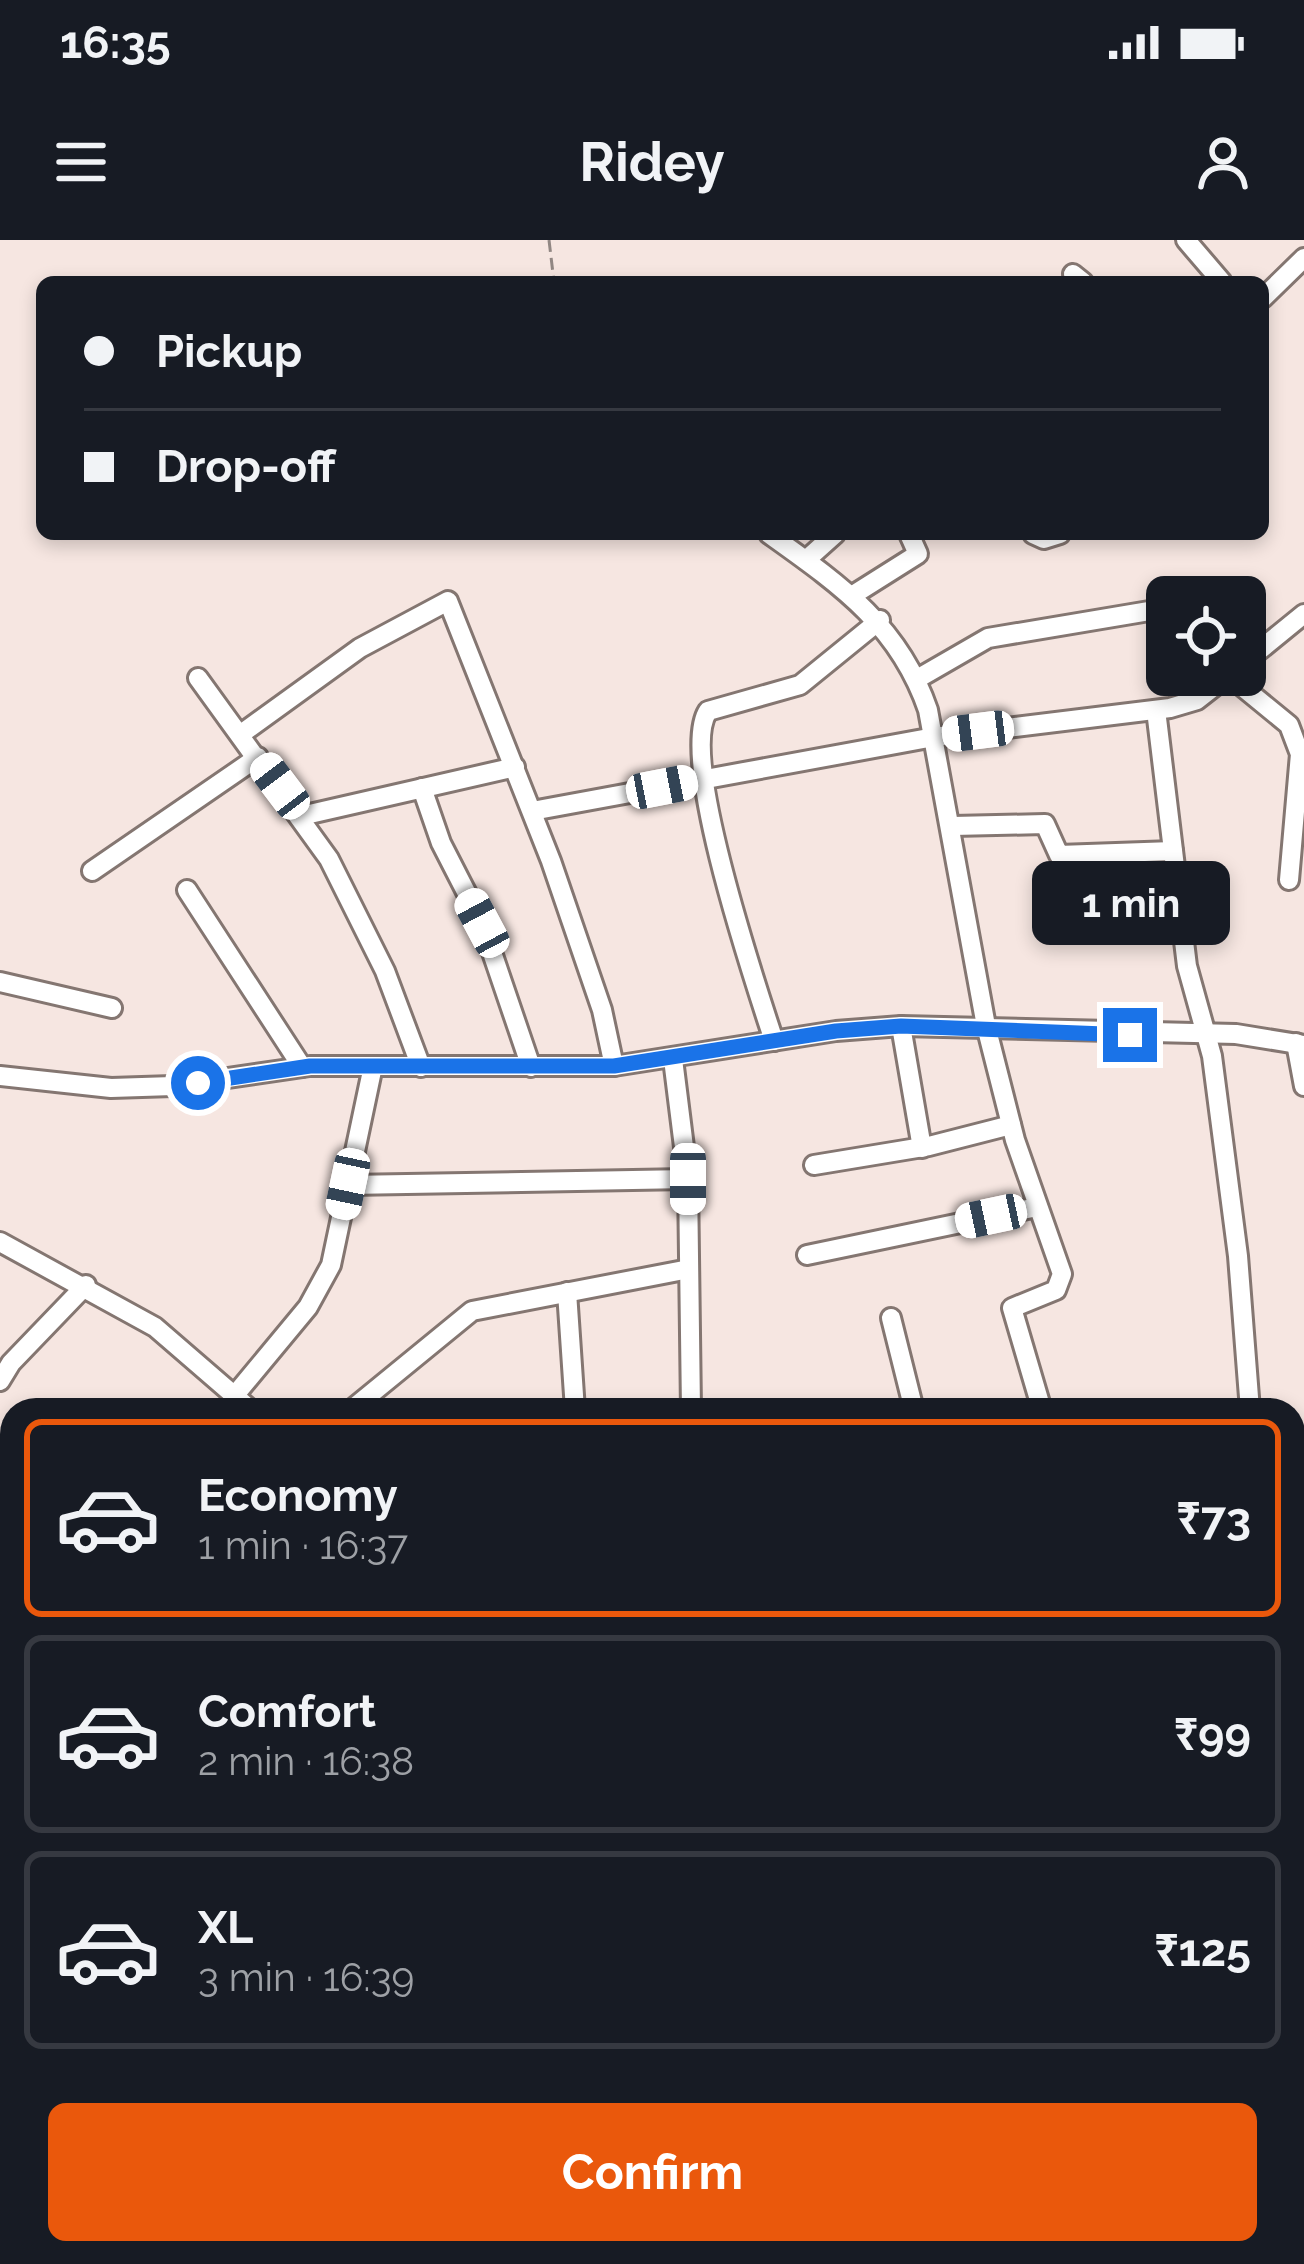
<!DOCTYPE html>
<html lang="en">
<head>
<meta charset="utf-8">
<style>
	body { margin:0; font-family:Raleway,sans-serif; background:#242831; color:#f1f3f6; height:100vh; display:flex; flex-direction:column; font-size:45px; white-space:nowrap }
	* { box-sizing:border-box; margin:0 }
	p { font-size:39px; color:#9ea1a6 }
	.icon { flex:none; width:66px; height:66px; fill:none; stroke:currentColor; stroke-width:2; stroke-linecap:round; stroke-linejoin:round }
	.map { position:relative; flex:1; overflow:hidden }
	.panel { position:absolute; left:0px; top:1158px; width:1305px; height:867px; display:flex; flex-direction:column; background:#171b24; border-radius:36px 36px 0 0; box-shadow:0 6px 18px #0003 }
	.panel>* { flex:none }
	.hud { position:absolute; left:36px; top:36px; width:1233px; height:264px; border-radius:18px; box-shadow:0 6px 18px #0003; display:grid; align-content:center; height:264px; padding:0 48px; background:#171b24 }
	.buttons { position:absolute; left:1146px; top:336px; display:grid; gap:24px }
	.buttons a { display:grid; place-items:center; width:120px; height:120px; border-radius:18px; background:#171b24; box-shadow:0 6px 18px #0003; font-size:60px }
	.end { position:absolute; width:54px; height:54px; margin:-27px; border:15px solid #1a73e8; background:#fff; box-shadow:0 0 0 6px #fff }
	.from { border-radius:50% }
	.bubble { position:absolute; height:84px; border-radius:18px; background:#171b24; box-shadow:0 6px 18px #0003; font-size:39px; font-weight:700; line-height:84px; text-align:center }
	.car { position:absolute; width:36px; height:72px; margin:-36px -18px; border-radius:15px; box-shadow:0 0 9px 3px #0007; background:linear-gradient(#fff 24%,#345 0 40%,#fff 0 76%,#345 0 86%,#fff 0) }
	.hud b { display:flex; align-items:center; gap:42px; height:114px; font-size:45px }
	.hud b+b { border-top:3px solid #363941 }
	.hud i { width:30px; height:30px; background:#f1f3f6 }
	ul { padding:21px 0 0; list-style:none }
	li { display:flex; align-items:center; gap:36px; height:198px; margin:0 24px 18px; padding:0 24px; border:6px solid #363941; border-radius:18px }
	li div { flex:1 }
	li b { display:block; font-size:45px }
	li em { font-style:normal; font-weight:700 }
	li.selected { border-color:#ea580c }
	li>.icon { width:108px; height:108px; stroke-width:1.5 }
	.cta { display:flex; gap:24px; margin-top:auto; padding:24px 48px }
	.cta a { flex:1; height:138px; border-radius:18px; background:#ea580c; color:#fff; font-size:48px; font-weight:700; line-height:138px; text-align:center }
	.status { display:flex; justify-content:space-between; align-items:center; height:84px; padding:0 60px; background:#171b24; direction:ltr }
	.status svg { height:33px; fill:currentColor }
	header { display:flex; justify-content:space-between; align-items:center; height:156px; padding:0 48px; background:#171b24; font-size:54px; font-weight:700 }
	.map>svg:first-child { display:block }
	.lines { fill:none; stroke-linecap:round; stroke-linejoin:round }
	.street-casing { stroke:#847671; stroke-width:24 }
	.path { stroke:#918783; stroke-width:3; stroke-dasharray:12 6; stroke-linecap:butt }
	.street { stroke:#fff; stroke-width:18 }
	.route { stroke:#1a73e8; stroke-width:15 }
</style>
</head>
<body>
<div class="status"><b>16:35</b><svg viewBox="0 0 49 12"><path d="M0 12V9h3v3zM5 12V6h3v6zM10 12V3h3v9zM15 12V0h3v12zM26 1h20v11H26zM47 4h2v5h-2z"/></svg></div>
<header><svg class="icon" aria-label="menu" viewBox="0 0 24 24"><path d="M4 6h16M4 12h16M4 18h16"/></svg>Ridey<svg class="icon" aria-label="person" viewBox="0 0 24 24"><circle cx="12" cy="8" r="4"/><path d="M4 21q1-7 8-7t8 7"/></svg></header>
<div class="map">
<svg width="1304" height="2024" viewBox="0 0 1304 2024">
	<rect width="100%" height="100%" fill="#f6e6e1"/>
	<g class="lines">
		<defs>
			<g id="street">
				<polyline points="1186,0 1222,42"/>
				<polyline points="1073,34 1083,42"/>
				<polyline points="1263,58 1304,18"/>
				<path d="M 769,294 C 839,344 899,385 928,470 L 986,786 L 1015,900 L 1062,1034 L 1056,1050 L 1012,1068 L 1042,1170"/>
				<polyline points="1033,294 1044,299 1060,294"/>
				<polyline points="806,320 835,294"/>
				<polyline points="853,355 918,314 909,294"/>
				<polyline points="1245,422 1304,374"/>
				<polyline points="1228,435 1289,485 1300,514 1289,640"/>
				<polyline points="198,438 329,619 385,731 421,827"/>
				<polyline points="917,439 988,398 1167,368"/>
				<polyline points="1156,470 1187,726 1212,816 1238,1016 1250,1170"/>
				<polyline points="241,494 360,408 448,361 551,621 602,770 614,826"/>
				<polyline points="422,548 441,603 482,683 531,827"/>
				<polyline points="532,571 934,497 1170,468 1197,460 1229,435"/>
				<polyline points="301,576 515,527"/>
				<polyline points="953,586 1045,584 1059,615 1173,611"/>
				<polyline points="92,631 258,517"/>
				<polyline points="187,650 302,827"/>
				<polyline points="0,742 112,768"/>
				<polyline points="901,786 922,908"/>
				<path d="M 774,801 C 756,745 678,516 708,471 L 800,445 L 880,380"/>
				<polyline points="1296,803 1304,846"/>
				<polyline points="673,819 688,939 691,1170"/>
				<polyline points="0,836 111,848 173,846 310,826 614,826 836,791 901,786 1236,794 1304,805"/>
				<polyline points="814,925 929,906 1011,885"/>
				<polyline points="348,945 688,939"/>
				<polyline points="0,1002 155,1087 251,1170"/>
				<polyline points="807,1015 1037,967"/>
				<polyline points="567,1052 575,1170"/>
				<polyline points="891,1078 914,1170"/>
				<polyline points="0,1141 11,1123 86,1045"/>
				<polyline points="235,1155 308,1067 331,1025 373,826"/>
				<polyline points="351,1170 472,1071 689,1029"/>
				<polyline points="1293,1319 1304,1349"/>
				<polyline points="1293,1428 1304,1447"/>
				<polyline points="1293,1481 1304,1471"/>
				<polyline points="0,1571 12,1578"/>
				<polyline points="1293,1584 1304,1580"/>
				<polyline points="0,1622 6,1643 0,1653"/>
				<polyline points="1293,1718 1304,1712"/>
				<polyline points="0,1804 12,1826"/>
				<polyline points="1293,1832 1304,1825"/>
				<polyline points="0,2002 20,2024"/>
				<polyline points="1297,2002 1304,1992"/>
				<polyline points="629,2013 635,2024"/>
				<polyline points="649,2013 652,2024"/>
				<polyline points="780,2013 784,2024"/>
				<polyline points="1008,2013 1012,2024"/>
				<polyline points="1203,2013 1211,2024"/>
				<polyline points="257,2024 264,2013"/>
				<polyline points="597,2024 605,2013"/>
				<polyline points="930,2024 959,2013"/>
			</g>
		</defs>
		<use href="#street" class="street-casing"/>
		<polyline class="path" points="549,0 554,42"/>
		<use href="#street" class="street"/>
	</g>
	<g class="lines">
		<polyline class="route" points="198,843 310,826 614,826 836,791 901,786 1130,795"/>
	</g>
</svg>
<div class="buttons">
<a><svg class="icon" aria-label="locate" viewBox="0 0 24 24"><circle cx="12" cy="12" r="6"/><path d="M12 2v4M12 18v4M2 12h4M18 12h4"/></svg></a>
</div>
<i class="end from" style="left:198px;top:843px"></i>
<i class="end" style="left:1130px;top:795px"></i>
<div class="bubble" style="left:1032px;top:621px;width:198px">1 min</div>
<i class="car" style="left:978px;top:491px;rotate:263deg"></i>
<i class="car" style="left:280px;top:546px;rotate:323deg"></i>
<i class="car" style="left:662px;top:547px;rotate:79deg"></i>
<i class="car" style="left:482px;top:683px;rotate:332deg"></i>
<i class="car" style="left:688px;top:939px;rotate:180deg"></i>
<i class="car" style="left:348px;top:944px;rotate:192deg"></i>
<i class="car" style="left:991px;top:976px;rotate:258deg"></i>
<div class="hud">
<b><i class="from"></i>Pickup</b>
<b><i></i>Drop-off</b>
</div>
<section class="panel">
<ul>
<li class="selected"><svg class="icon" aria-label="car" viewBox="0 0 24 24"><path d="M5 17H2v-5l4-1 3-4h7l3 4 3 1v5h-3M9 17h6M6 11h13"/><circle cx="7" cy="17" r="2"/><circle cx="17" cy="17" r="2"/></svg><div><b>Economy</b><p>1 min · 16:37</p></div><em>₹73</em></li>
<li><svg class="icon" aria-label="car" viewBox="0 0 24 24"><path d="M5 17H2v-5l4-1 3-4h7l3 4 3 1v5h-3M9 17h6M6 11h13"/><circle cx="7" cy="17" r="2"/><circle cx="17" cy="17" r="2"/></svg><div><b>Comfort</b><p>2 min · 16:38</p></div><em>₹99</em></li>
<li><svg class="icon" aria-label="car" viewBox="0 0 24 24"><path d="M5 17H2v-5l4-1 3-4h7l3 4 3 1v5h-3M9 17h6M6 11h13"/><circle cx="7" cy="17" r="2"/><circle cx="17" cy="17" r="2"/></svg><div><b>XL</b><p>3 min · 16:39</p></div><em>₹125</em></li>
</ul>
<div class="cta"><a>Confirm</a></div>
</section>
</div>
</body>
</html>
